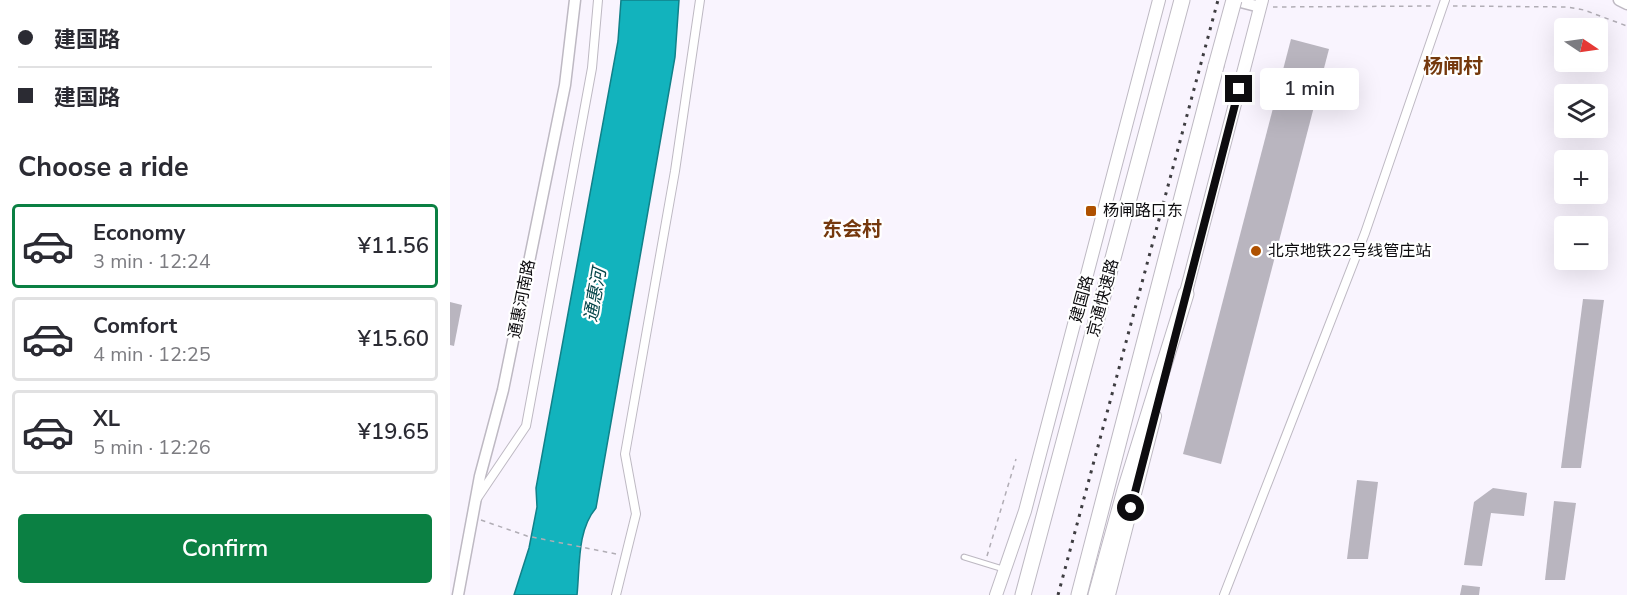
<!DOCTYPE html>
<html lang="en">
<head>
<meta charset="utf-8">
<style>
	body { margin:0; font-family:"Nunito Sans","Noto Sans SC",sans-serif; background:#f7f7f7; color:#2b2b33; height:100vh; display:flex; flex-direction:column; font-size:22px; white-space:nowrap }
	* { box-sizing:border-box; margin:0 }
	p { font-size:20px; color:#7c7c81 }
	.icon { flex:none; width:33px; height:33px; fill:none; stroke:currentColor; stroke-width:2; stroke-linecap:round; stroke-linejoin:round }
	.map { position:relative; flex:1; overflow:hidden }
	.drawer { display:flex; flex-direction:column; background:#fff; width:450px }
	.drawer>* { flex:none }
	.guide { display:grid; align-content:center; height:132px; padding:0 18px; background:#fff }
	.needle { width:39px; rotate:103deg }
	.buttons { position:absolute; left:1104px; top:18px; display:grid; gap:12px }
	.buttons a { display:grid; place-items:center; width:54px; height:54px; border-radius:6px; background:#fff; box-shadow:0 6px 24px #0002; font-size:30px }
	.end { position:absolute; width:27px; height:27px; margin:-14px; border:8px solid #0d0c0f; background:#fff; box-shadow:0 0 0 3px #fff }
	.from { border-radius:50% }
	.bubble { position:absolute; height:42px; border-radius:6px; background:#fff; box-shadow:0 6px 24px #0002; font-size:20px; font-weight:600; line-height:42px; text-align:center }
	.guide b { display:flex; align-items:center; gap:21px; height:57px; font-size:22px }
	.guide b+b { border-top:2px solid #e1e1e2 }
	.guide i { width:15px; height:15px; background:#2b2b33 }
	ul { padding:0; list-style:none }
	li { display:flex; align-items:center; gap:18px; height:84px; margin:0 12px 9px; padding:0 6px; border:3px solid #e1e1e2; border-radius:6px }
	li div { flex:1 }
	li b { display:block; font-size:22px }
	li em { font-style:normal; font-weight:600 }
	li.on { border-color:#0b8043 }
	li>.icon { width:54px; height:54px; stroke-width:1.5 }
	h2 { padding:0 18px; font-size:27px; line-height:72px }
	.action { display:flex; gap:12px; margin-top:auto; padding:12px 18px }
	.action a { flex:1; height:69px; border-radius:6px; background:#0b8043; color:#fff; font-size:24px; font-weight:600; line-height:69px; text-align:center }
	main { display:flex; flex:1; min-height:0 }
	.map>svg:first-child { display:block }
	.water { fill:#12b3bd; stroke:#108189; stroke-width:1.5 }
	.building { fill:#b9b5bf }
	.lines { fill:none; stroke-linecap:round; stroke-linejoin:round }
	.service-casing { stroke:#beb9c3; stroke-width:7 }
	.minor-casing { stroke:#beb9c3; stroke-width:10 }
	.tertiary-casing { stroke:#beb9c3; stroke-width:13 }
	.secondary-casing { stroke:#beb9c3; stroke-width:14 }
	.motorway-casing { stroke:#beb9c3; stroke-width:17 }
	.path { stroke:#b1adb5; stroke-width:1.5; stroke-dasharray:4.5 4.5; stroke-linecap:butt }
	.service { stroke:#fff; stroke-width:4.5 }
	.minor { stroke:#fff; stroke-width:8 }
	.tertiary { stroke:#fff; stroke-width:10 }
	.secondary { stroke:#fff; stroke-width:12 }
	.motorway { stroke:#fff; stroke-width:15 }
	.rail { stroke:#3e3d41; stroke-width:3; stroke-dasharray:3 6; stroke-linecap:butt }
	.motorway-bridge-casing { stroke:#beb9c3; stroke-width:17; stroke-linecap:butt }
	.motorway-bridge { stroke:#fff; stroke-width:15 }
	.route { stroke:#0d0c0f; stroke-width:8 }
	.poi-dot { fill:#af5100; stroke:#fff; stroke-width:2 }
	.labels { text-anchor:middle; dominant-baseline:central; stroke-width:4.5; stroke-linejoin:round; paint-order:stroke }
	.poi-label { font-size:16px; fill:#0d0c0f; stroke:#fff; text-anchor:start }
	.street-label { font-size:16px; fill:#0d0c0f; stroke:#fff }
	.water-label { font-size:18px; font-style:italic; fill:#054549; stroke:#fff }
	.quarter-label { font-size:20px; font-weight:bold; fill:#75390d; stroke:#fff }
</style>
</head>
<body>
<main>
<section class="drawer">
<div class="guide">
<b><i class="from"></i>建国路</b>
<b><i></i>建国路</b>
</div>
<h2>Choose a ride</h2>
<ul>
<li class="on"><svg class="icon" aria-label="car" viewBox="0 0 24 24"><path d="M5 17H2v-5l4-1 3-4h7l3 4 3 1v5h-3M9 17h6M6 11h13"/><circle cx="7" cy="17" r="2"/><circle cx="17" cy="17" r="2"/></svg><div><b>Economy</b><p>3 min · 12:24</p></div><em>¥11.56</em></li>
<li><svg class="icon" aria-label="car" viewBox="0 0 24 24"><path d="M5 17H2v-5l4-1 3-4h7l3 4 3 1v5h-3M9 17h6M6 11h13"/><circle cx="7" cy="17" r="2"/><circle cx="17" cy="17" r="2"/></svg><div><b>Comfort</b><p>4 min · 12:25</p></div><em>¥15.60</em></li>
<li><svg class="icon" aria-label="car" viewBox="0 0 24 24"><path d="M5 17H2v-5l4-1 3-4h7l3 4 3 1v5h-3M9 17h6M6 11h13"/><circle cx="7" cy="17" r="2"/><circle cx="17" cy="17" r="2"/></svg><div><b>XL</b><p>5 min · 12:26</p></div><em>¥19.65</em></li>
</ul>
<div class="action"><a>Confirm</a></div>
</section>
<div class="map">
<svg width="1177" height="595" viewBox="0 0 1177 595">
	<rect width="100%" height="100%" fill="#f9f4fe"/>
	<path class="water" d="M 171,0 L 229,0 L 225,57 L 146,508 C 127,530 130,566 127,595 L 64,595 L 79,548 L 87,507 L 86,488 L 168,41 Z"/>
	<g class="building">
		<polygon points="841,39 879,49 771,464 733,454"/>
		<polygon points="1133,299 1154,300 1131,468 1111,468"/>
		<polygon points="0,302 12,305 4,346 0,345"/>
		<polygon points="907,480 928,482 918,559 897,559"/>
		<polygon points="1043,488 1077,493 1074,516 1041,513 1032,566 1014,565 1024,502"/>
		<polygon points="1104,501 1126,503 1115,580 1095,580"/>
		<polygon points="1012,585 1030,587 1029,595 1010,595"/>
	</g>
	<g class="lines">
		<defs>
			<polyline id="service" points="514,557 553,569"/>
			<g id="minor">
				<polyline points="26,500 76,426 142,68 148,0"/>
				<polyline points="166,595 186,514 175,454 225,171 250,0"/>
				<polyline points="774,595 915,233 995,0"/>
			</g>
			<g id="tertiary">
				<polyline points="783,0 810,7"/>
				<polyline points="1169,0 1177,4"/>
				<polyline points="8,595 30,476 53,390 115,85 125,0"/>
			</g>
			<g id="secondary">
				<polyline points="734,300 812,0"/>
				<polyline points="546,595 575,511 709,0"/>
				<polyline points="659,595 705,416"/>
			</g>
			<g id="motorway">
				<polyline points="573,595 732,0"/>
				<polyline points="629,595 766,66"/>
				<polyline points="646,595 675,490 736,294"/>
			</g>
		</defs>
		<use href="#service" class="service-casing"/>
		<use href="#minor" class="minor-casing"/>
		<use href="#tertiary" class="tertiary-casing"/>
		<use href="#secondary" class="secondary-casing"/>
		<use href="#motorway" class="motorway-casing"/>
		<g class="path">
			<polyline points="1003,6 1117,7 1134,10 1177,26"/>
			<polyline points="823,7 984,6"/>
			<polyline points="31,520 77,536 166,554"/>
			<polyline points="537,556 566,459"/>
		</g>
		<use href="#service" class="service"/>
		<use href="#minor" class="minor"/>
		<use href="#tertiary" class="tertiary"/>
		<use href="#secondary" class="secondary"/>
		<use href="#motorway" class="motorway"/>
		<polyline class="rail" points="608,595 768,0"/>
		<defs>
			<polyline id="motorway-bridge" points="766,66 784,0"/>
		</defs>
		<use href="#motorway-bridge" class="motorway-bridge-casing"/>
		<use href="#motorway-bridge" class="motorway-bridge"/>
	</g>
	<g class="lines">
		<polyline class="route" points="681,508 789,89"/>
	</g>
	<g class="poi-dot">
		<rect x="635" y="205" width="12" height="12" rx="3"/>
		<circle cx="806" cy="251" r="6"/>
	</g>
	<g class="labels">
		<g class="poi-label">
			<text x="653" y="211">杨闸路口东</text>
			<text x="818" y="251">北京地铁22号线管庄站</text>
		</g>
		<g class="street-label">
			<text transform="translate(653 298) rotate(-75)">京通快速路</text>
			<text transform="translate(72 299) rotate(-79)">通惠河南路</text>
			<text transform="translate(632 299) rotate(-75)">建国路</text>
		</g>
		<g class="water-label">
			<text transform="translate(145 295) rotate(-80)">通惠河</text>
		</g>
		<g class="quarter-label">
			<text x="1003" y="66">杨闸村</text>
			<text x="402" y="229">东会村</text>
		</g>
	</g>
</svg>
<div class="buttons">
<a><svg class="needle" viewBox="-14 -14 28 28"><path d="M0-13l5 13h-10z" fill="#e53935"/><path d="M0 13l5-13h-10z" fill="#7c7c81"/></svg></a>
<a><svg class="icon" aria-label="layers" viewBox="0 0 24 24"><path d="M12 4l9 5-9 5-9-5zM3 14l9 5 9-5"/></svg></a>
<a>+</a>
<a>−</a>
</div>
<i class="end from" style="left:681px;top:508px"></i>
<i class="end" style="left:789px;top:89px"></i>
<div class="bubble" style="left:810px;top:68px;width:99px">1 min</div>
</div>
</main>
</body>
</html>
